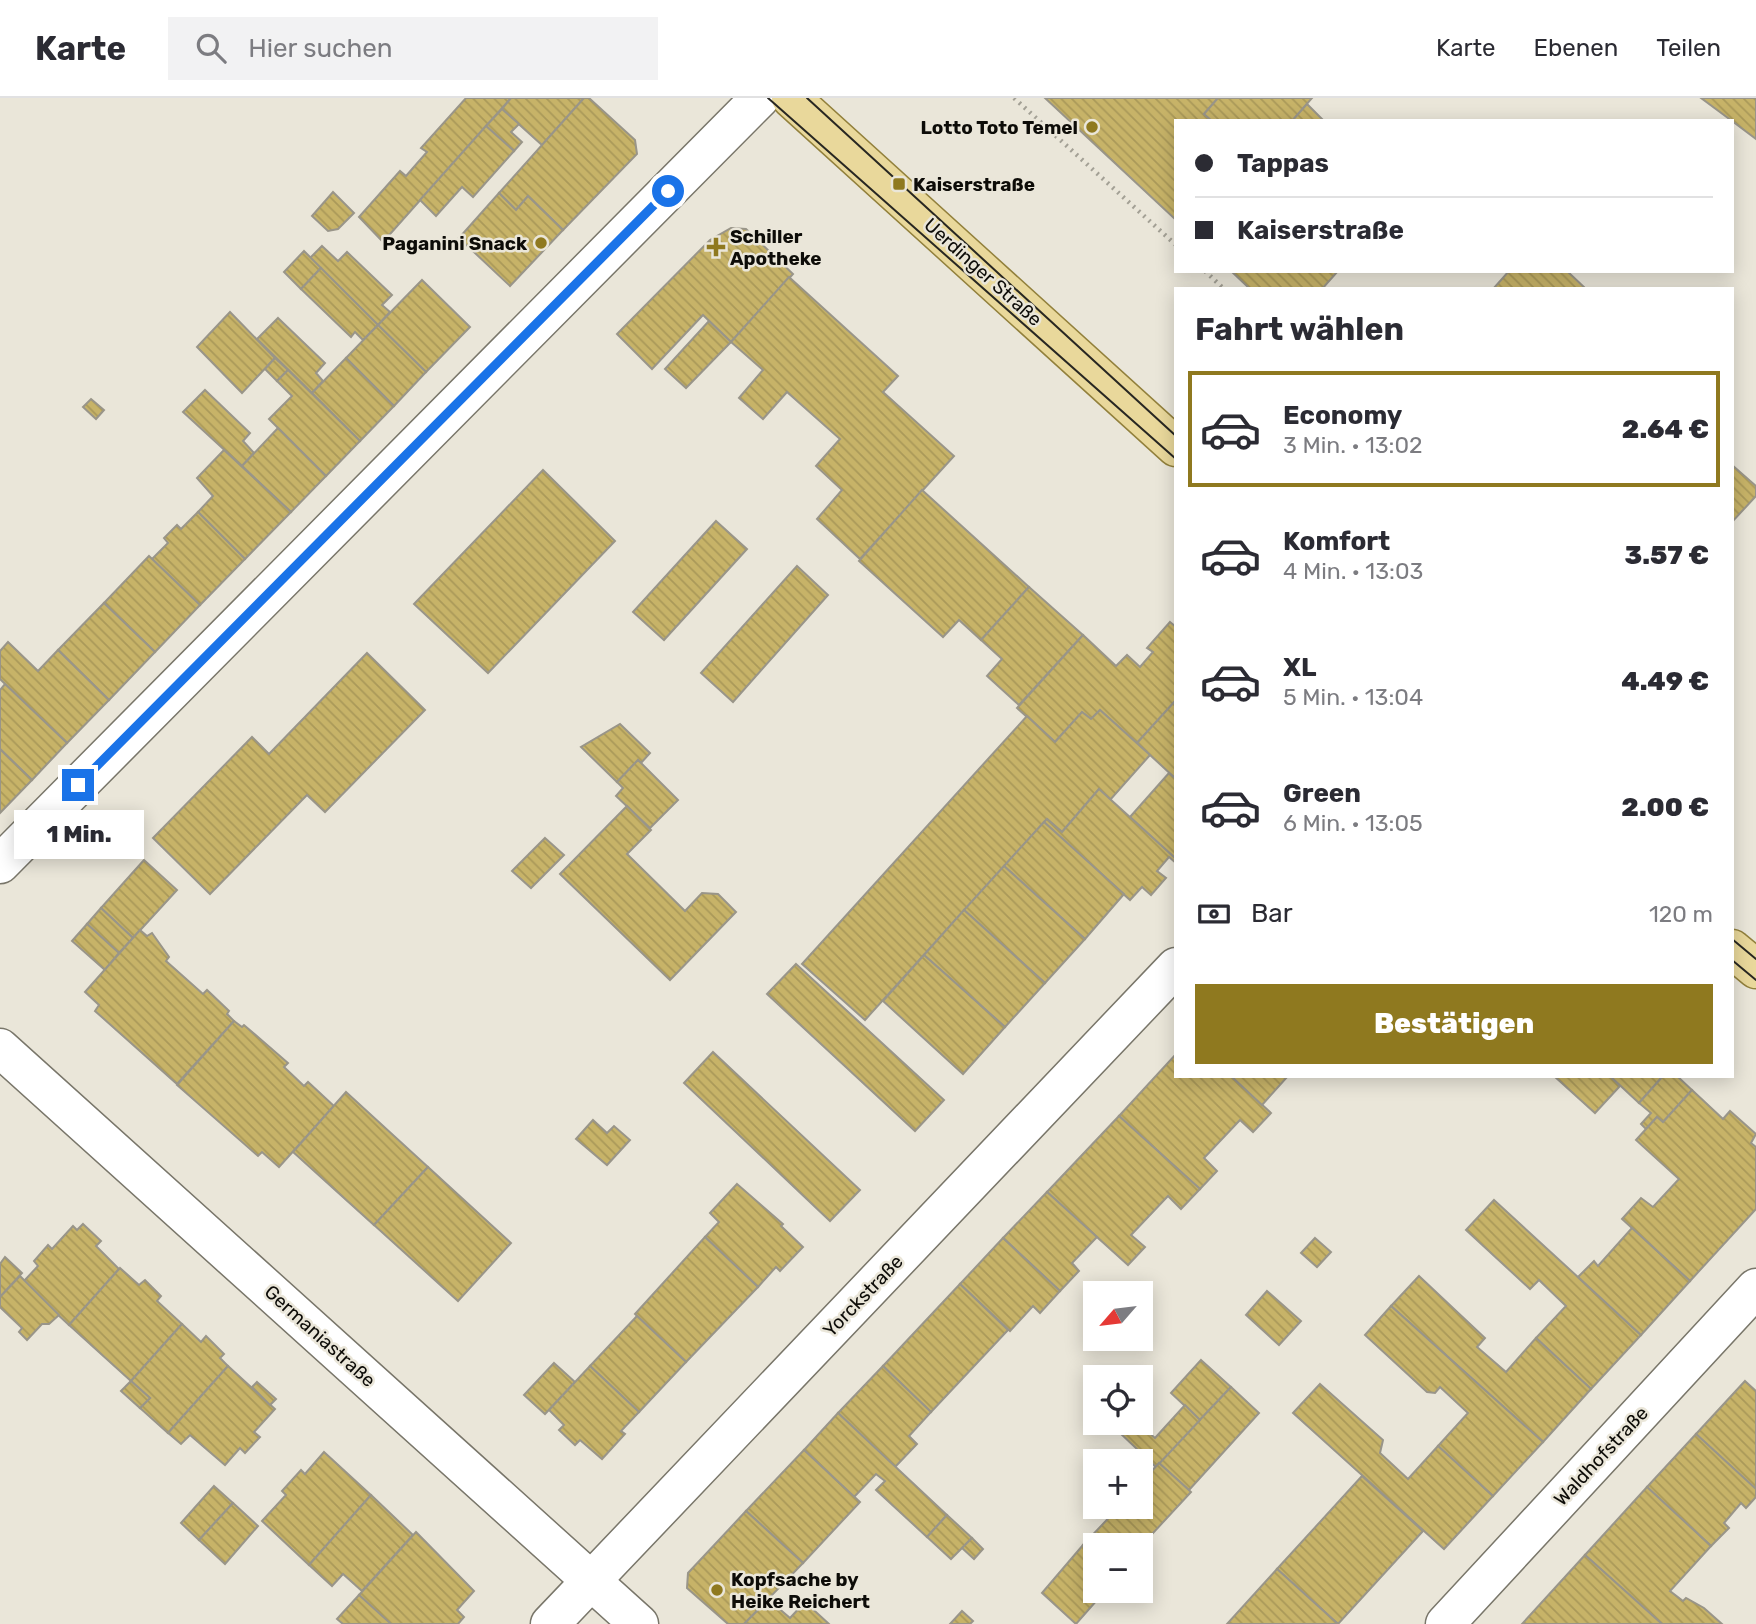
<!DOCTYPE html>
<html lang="de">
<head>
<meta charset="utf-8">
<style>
	body { margin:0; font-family:Rubik,sans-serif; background:#f2f2f3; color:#2b2b33; height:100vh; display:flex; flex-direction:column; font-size:26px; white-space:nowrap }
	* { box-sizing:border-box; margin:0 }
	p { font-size:23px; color:#7c7c81 }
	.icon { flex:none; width:38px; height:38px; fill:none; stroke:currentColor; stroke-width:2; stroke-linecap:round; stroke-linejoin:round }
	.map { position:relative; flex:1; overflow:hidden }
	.sheet { position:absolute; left:1174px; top:189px; width:560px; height:791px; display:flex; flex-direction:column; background:#fff; border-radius:0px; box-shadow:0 4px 18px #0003 }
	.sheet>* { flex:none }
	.hud { position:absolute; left:1174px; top:21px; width:560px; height:154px; border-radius:0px; box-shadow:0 4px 18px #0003; display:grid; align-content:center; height:154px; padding:0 21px; background:#fff }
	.needle { width:46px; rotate:242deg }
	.tools { position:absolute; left:1083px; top:1183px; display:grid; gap:14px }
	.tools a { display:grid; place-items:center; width:70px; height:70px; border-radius:0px; background:#fff; box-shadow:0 4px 18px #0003; font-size:35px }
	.end { position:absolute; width:32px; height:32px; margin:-16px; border:9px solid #1a73e8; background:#fff; box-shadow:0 0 0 4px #fff }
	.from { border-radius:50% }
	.bubble { position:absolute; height:49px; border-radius:0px; background:#fff; box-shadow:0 4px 18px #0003; font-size:23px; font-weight:800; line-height:49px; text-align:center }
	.hud b { display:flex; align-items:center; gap:24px; height:66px; font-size:26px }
	.hud b+b { border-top:2px solid #e1e1e2 }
	.hud i { width:18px; height:18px; background:#2b2b33 }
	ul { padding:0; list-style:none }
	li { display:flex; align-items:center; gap:21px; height:116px; margin:0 14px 10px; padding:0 7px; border:4px solid transparent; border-radius:0px }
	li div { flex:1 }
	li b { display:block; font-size:26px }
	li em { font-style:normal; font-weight:800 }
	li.on { border-color:#8f791f }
	li>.icon { width:63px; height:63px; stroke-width:1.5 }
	h2 { padding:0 21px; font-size:32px; line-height:84px }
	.pay { display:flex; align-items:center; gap:18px; height:77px; padding:0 21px; font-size:26px }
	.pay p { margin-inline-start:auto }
	.action { display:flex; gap:14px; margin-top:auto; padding:14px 21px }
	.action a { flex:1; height:80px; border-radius:0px; background:#8f791f; color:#fff; font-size:28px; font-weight:800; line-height:80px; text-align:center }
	header { display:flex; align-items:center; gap:42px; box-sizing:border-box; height:98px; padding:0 35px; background:#fff; border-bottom:2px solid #e1e1e2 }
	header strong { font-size:33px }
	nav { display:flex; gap:38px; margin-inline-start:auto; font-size:24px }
	.search { width:490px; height:63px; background:#f2f2f3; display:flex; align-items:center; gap:18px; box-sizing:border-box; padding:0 24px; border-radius:0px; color:#7c7c81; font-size:26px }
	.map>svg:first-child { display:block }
	.building { fill:url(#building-back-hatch); stroke:#999589; stroke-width:2 }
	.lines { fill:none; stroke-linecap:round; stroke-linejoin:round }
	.minor-casing { stroke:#79766a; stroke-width:41 }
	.major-casing { stroke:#92803c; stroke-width:41 }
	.path { stroke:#a3a095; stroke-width:4.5; stroke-dasharray:2 5; stroke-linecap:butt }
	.minor { stroke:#fff; stroke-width:38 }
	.major { stroke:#e9d89b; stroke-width:38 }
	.tram { stroke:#282722; stroke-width:2 }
	.route { stroke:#1a73e8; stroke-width:9 }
	.poi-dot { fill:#8f791f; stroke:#eae6d9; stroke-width:2.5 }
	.labels { text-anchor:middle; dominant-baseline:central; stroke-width:5; stroke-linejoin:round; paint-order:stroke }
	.poi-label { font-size:19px; font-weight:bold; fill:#0d0c08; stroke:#eae6d9; text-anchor:start }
	.street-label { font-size:19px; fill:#0d0c08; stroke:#eae6d9 }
</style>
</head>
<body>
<header>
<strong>Karte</strong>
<div class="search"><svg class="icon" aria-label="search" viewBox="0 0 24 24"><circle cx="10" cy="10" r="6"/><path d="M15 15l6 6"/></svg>Hier suchen</div>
<nav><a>Karte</a><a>Ebenen</a><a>Teilen</a></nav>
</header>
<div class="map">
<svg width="1756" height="1526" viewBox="0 0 1756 1526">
	<defs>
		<pattern id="building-back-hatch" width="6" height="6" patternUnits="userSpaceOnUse" patternTransform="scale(1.75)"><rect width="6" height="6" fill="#c7b368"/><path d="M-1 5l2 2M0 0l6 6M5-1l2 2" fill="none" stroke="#aa9959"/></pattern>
	</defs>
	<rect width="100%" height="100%" fill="#eae6d9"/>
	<g class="building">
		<polygon points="466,0 511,0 383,144 359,119 400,73 406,78 427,54 421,50"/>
		<polygon points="511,0 584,0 542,47 502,11"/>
		<polygon points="584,0 589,0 635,42 637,56 563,132 528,98 516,112 499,95"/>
		<polygon points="1045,0 1218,0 1204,16 1212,23 1176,23 1176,122"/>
		<polygon points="1218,0 1312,0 1292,23 1212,23 1204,16"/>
		<polygon points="1701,0 1756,0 1756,41 1732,23"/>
		<polygon points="1307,6 1324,23 1292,23"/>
		<polygon points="502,11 519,26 511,34 522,44 514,53 486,28"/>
		<polygon points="486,28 514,53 473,99 462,89 436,118 420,102"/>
		<polygon points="333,94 354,115 338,131 328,133 312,118"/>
		<polygon points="499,95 516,112 528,98 563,132 510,188 459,140"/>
		<polygon points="731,130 746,131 793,176 731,244 703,217 652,271 617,236 710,142"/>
		<polygon points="322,148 338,163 347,154 392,197 382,207 390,214 378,227 310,160"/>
		<polygon points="304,153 321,170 301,191 284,174"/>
		<polygon points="321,170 378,227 363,242 355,234 351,239 301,191"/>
		<polygon points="1231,173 1338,173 1322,191 1250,191"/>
		<polygon points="1509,173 1567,173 1586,191 1493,191"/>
		<polygon points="789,179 898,278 883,294 954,358 860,461 817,421 842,392 816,368 840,341 787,294 763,321 739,300 763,272 731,244"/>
		<polygon points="422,182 470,229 426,274 378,227"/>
		<polygon points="230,214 275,260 242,295 197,249"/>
		<polygon points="278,220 325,265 316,275 323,283 312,295 257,241"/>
		<polygon points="709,223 731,244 686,290 665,271"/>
		<polygon points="378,227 426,274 394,308 346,260"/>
		<polygon points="275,260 288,272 277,283 265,271"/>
		<polygon points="346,260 394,308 360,343 312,295"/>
		<polygon points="288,272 360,343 326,378 269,321 292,298 277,283"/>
		<polygon points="205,292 250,335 243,343 254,355 242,368 183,314"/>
		<polygon points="91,301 104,312 96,321 83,309"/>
		<polygon points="278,330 326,378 291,414 242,368"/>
		<polygon points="224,352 291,414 245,461 198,414 213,398 197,380"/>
		<polygon points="1732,367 1756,388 1756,398 1732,424"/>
		<polygon points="543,372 615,443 488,575 414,506"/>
		<polygon points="922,392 1029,489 981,542 959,522 943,539 859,463"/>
		<polygon points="198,414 245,461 200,507 152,461 168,445 164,440 177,427 181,431"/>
		<polygon points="716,423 747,451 664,542 633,514"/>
		<polygon points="149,458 200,507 155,554 104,505"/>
		<polygon points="797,468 828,497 733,604 701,575"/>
		<polygon points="1029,489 1083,537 1019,607 987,578 1002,561 981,542"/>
		<polygon points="104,505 155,554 109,602 58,552"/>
		<polygon points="1170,524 1176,529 1176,602 1137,645 1100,612 1091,621 1082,614 1055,644 1017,610 1083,537 1116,568 1127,557 1140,569 1153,554 1147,550"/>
		<polygon points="8,544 38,573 58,552 109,602 67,645 0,581 0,553"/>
		<polygon points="367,555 425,612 325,714 307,697 210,796 153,740 252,639 269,656"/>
		<polygon points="5,586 67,645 32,682 0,651 0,592"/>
		<polygon points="1176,602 1176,681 1137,645"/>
		<polygon points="1100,612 1150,657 1110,702 1099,691 1062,734 1047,721 865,922 802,866 1027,618 1055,644 1082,614 1091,621"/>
		<polygon points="620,626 650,655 641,665 638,662 617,684 581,649"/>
		<polygon points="0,651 32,682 0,715"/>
		<polygon points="638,662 678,702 650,730 616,698 623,690 617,684"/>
		<polygon points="1169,675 1176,681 1176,761 1130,719"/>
		<polygon points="1099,691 1176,761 1176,765 1169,759 1157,773 1166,780 1151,797 1142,789 1130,802 1044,724 1047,721 1062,734"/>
		<polygon points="627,708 651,732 627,756 685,813 702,795 718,796 736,814 670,882 560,776"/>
		<polygon points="1044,724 1124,796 1085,841 1004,768"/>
		<polygon points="545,740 564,757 531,790 512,773"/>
		<polygon points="144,762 177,792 133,840 101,810"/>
		<polygon points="1004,768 1085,841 1045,885 964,812"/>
		<polygon points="101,810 133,840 119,855 87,826"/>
		<polygon points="964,812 1045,885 1005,929 924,857"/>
		<polygon points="87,826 119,855 105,872 72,843"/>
		<polygon points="140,832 147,838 152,835 169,859 166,863 203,896 207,892 229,913 227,916 234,923 177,986 95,913 99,907 85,894"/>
		<polygon points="924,857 1005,929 963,976 883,903"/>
		<polygon points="796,866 944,1002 915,1033 767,896"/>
		<polygon points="234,923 242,929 244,927 288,965 284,969 304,988 308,984 334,1008 279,1069 262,1054 258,1058 177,987"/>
		<polygon points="713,954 860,1092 830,1123 684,985"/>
		<polygon points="1176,956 1176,978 1231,978 1271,1015 1253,1034 1240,1022 1204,1060 1217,1073 1200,1091 1119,1018"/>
		<polygon points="1231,978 1288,978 1262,1007"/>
		<polygon points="1554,978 1610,978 1620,988 1595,1015"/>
		<polygon points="1610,978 1663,978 1639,1005"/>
		<polygon points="1663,978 1677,978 1692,992 1663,1024 1657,1019 1646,1031 1641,1026 1651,1015 1639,1005"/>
		<polygon points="1692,992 1723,1021 1730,1013 1756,1036 1751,1045 1756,1049 1756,1111 1690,1183 1622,1121 1641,1100 1653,1109 1679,1081 1636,1042 1657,1019 1663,1024"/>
		<polygon points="346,994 428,1069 374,1127 293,1054"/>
		<polygon points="1119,1018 1200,1091 1181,1111 1168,1098 1131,1137 1145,1149 1128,1167 1047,1094"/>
		<polygon points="593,1022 607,1035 614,1028 630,1042 607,1067 576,1041"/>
		<polygon points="428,1069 511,1145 458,1203 374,1127"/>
		<polygon points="737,1086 783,1126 781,1128 803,1149 780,1173 776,1169 758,1189 705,1139 719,1124 710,1115"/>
		<polygon points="1047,1094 1097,1139 1072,1165 1079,1173 1060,1193 1003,1140"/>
		<polygon points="1494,1102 1641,1237 1591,1291 1536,1240 1566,1208 1539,1182 1530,1191 1466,1132"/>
		<polygon points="83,1126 101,1143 96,1148 119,1171 69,1227 23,1184 38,1168 34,1163 48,1147 52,1151 73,1128 77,1132"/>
		<polygon points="1632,1130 1690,1183 1641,1237 1578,1179 1594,1163 1598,1168"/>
		<polygon points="705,1139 758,1189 686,1264 635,1216"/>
		<polygon points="1003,1140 1060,1193 1040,1215 1033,1208 1010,1233 960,1186"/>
		<polygon points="1315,1140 1331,1154 1317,1169 1301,1155"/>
		<polygon points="5,1159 22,1175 0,1199 0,1166"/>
		<polygon points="120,1170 139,1187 145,1182 161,1198 157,1203 182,1226 131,1283 69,1227"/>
		<polygon points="20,1178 59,1217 49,1226 42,1226 27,1242 19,1234 22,1230 0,1209 0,1199"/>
		<polygon points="1419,1178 1485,1240 1477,1249 1506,1274 1536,1240 1591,1291 1543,1344 1391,1208"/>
		<polygon points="960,1186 1008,1232 931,1314 883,1268"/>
		<polygon points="1267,1193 1301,1223 1279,1247 1246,1217"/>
		<polygon points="1391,1208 1543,1344 1493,1398 1438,1348 1468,1315 1440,1289 1435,1295 1427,1294 1365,1237"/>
		<polygon points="637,1218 686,1264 639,1314 590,1268"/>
		<polygon points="182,1226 201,1244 206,1238 224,1256 220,1260 228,1268 168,1335 140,1310 150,1300 131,1283"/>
		<polygon points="1201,1262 1231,1289 1200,1322 1171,1295"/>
		<polygon points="554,1265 575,1284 545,1316 524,1297"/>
		<polygon points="228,1268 275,1311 254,1334 260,1339 245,1355 240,1350 225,1367 190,1337 181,1346 168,1335"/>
		<polygon points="590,1268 639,1314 621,1333 625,1336 602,1361 580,1342 575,1347 559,1332 564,1327 549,1312"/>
		<polygon points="883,1268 931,1314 909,1338 917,1346 895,1369 838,1315"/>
		<polygon points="131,1283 150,1300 140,1310 121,1293"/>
		<polygon points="1745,1283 1756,1293 1756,1391 1696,1336"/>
		<polygon points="257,1284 276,1301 270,1307 252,1289"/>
		<polygon points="1320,1286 1383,1342 1380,1355 1408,1381 1438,1348 1493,1398 1444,1451 1293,1315"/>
		<polygon points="1231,1289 1259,1315 1189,1392 1159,1365"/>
		<polygon points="1185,1307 1200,1322 1156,1369 1120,1335 1130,1325 1138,1325 1155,1340"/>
		<polygon points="838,1315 947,1417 927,1439 876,1392 885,1383 876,1376 854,1399 804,1352"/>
		<polygon points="1696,1336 1756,1391 1756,1399 1746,1410 1741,1405 1724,1425 1729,1430 1711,1448 1647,1389"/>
		<polygon points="804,1352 860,1404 803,1465 746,1413"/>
		<polygon points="324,1354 371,1397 309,1467 262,1423 286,1397 282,1393 301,1372 305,1376"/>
		<polygon points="1159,1365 1191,1394 1141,1448 1096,1447 1096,1459 1083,1447 1119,1409 1141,1409 1141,1385"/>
		<polygon points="1362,1378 1423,1433 1338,1526 1277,1471"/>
		<polygon points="214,1388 233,1405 199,1442 181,1425"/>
		<polygon points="1647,1389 1711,1448 1670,1493 1683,1503 1686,1500 1704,1510 1722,1526 1662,1526 1585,1457"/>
		<polygon points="371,1397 413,1437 362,1493 343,1476 332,1488 309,1467"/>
		<polygon points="233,1405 258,1428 225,1466 199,1442"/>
		<polygon points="746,1413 803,1465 744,1526 728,1526 687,1490 688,1475"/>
		<polygon points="947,1417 972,1440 951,1461 927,1439"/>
		<polygon points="416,1434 474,1493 457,1512 464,1519 458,1526 390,1526 359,1497"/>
		<polygon points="972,1440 983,1451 974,1461 962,1450"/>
		<polygon points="1083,1447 1096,1459 1096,1493 1105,1493 1076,1526 1042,1495"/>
		<polygon points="1585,1457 1662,1526 1522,1526"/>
		<polygon points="1277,1471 1338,1526 1227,1526"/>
		<polygon points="359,1497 390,1525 389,1526 343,1526 337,1521"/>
		<polygon points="805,1504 829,1526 744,1526 765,1505 772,1510 775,1507 790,1520"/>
		<polygon points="962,1513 973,1523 970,1526 950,1526"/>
	</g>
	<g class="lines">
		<defs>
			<g id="minor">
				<polyline points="0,766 760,0"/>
				<polyline points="0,950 639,1526"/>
				<polyline points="550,1526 1176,869"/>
				<polyline points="1445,1526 1756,1190"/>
			</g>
			<g id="major">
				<polyline points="791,0 1176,349"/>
				<polyline points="1732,851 1756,871"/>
			</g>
		</defs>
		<use href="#minor" class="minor-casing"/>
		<use href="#major" class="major-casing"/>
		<g class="path">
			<polyline points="1014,0 1176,147"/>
			<polyline points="1205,173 1224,191"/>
		</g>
		<use href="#minor" class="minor"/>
		<use href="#major" class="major"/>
		<g class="tram">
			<polyline points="768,0 1176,361"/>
			<polyline points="807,0 1176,338"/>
			<polyline points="1732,841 1756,861"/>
			<polyline points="1732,862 1756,882"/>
		</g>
	</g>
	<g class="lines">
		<polyline class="route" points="78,687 668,93"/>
	</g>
	<g class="poi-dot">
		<circle cx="1092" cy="29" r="7"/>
		<rect x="892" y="79" width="14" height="14" rx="3.5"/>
		<circle cx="541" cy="145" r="7"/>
		<path d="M712.5 138.5h7v7h7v7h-7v7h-7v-7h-7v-7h7z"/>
		<circle cx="717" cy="1492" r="7"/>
	</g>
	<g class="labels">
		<g class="poi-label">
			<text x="1078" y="29" text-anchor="end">Lotto Toto Temel</text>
			<text x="913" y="86">Kaiserstraße</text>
			<text x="730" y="138">Schiller<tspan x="730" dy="22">Apotheke</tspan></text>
			<text x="527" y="145" text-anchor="end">Paganini Snack</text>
			<text x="731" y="1481">Kopfsache by<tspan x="731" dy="22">Heike Reichert</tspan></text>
		</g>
		<g class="street-label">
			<text transform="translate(983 174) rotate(42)">Uerdinger Straße</text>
			<text transform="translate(863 1198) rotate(-46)">Yorckstraße</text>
			<text transform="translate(320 1238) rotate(42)">Germaniastraße</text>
			<text transform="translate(1601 1358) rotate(-47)">Waldhofstraße</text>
		</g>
	</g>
</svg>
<div class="tools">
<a><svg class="needle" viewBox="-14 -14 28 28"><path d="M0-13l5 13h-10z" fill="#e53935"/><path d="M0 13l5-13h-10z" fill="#7c7c81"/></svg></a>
<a><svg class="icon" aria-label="locate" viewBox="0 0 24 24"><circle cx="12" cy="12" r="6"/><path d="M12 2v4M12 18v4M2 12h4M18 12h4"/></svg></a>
<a>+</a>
<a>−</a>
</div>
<i class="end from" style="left:668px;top:93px"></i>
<i class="end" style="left:78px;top:687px"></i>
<div class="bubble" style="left:14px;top:712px;width:130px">1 Min.</div>
<div class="hud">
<b><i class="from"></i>Tappas</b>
<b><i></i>Kaiserstraße</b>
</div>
<section class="sheet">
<h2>Fahrt wählen</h2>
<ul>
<li class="on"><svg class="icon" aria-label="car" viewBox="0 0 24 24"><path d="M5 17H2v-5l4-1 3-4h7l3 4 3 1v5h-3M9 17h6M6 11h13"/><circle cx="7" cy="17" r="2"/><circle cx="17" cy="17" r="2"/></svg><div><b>Economy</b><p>3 Min. · 13:02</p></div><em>2.64 €</em></li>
<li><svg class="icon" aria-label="car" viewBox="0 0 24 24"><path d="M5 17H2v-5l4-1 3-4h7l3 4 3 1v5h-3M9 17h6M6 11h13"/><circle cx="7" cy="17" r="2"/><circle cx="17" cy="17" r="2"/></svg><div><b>Komfort</b><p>4 Min. · 13:03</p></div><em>3.57 €</em></li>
<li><svg class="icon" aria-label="car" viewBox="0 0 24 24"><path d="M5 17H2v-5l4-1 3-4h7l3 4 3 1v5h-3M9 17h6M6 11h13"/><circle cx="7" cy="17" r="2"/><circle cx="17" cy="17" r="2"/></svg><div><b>XL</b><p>5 Min. · 13:04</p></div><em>4.49 €</em></li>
<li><svg class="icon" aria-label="car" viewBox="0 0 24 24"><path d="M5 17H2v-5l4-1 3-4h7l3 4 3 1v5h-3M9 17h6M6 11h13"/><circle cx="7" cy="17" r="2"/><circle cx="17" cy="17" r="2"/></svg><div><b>Green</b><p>6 Min. · 13:05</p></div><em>2.00 €</em></li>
</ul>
<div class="pay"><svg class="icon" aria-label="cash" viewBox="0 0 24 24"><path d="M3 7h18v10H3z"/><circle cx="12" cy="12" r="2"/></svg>Bar<p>120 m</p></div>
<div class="action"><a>Bestätigen</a></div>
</section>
</div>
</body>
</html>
